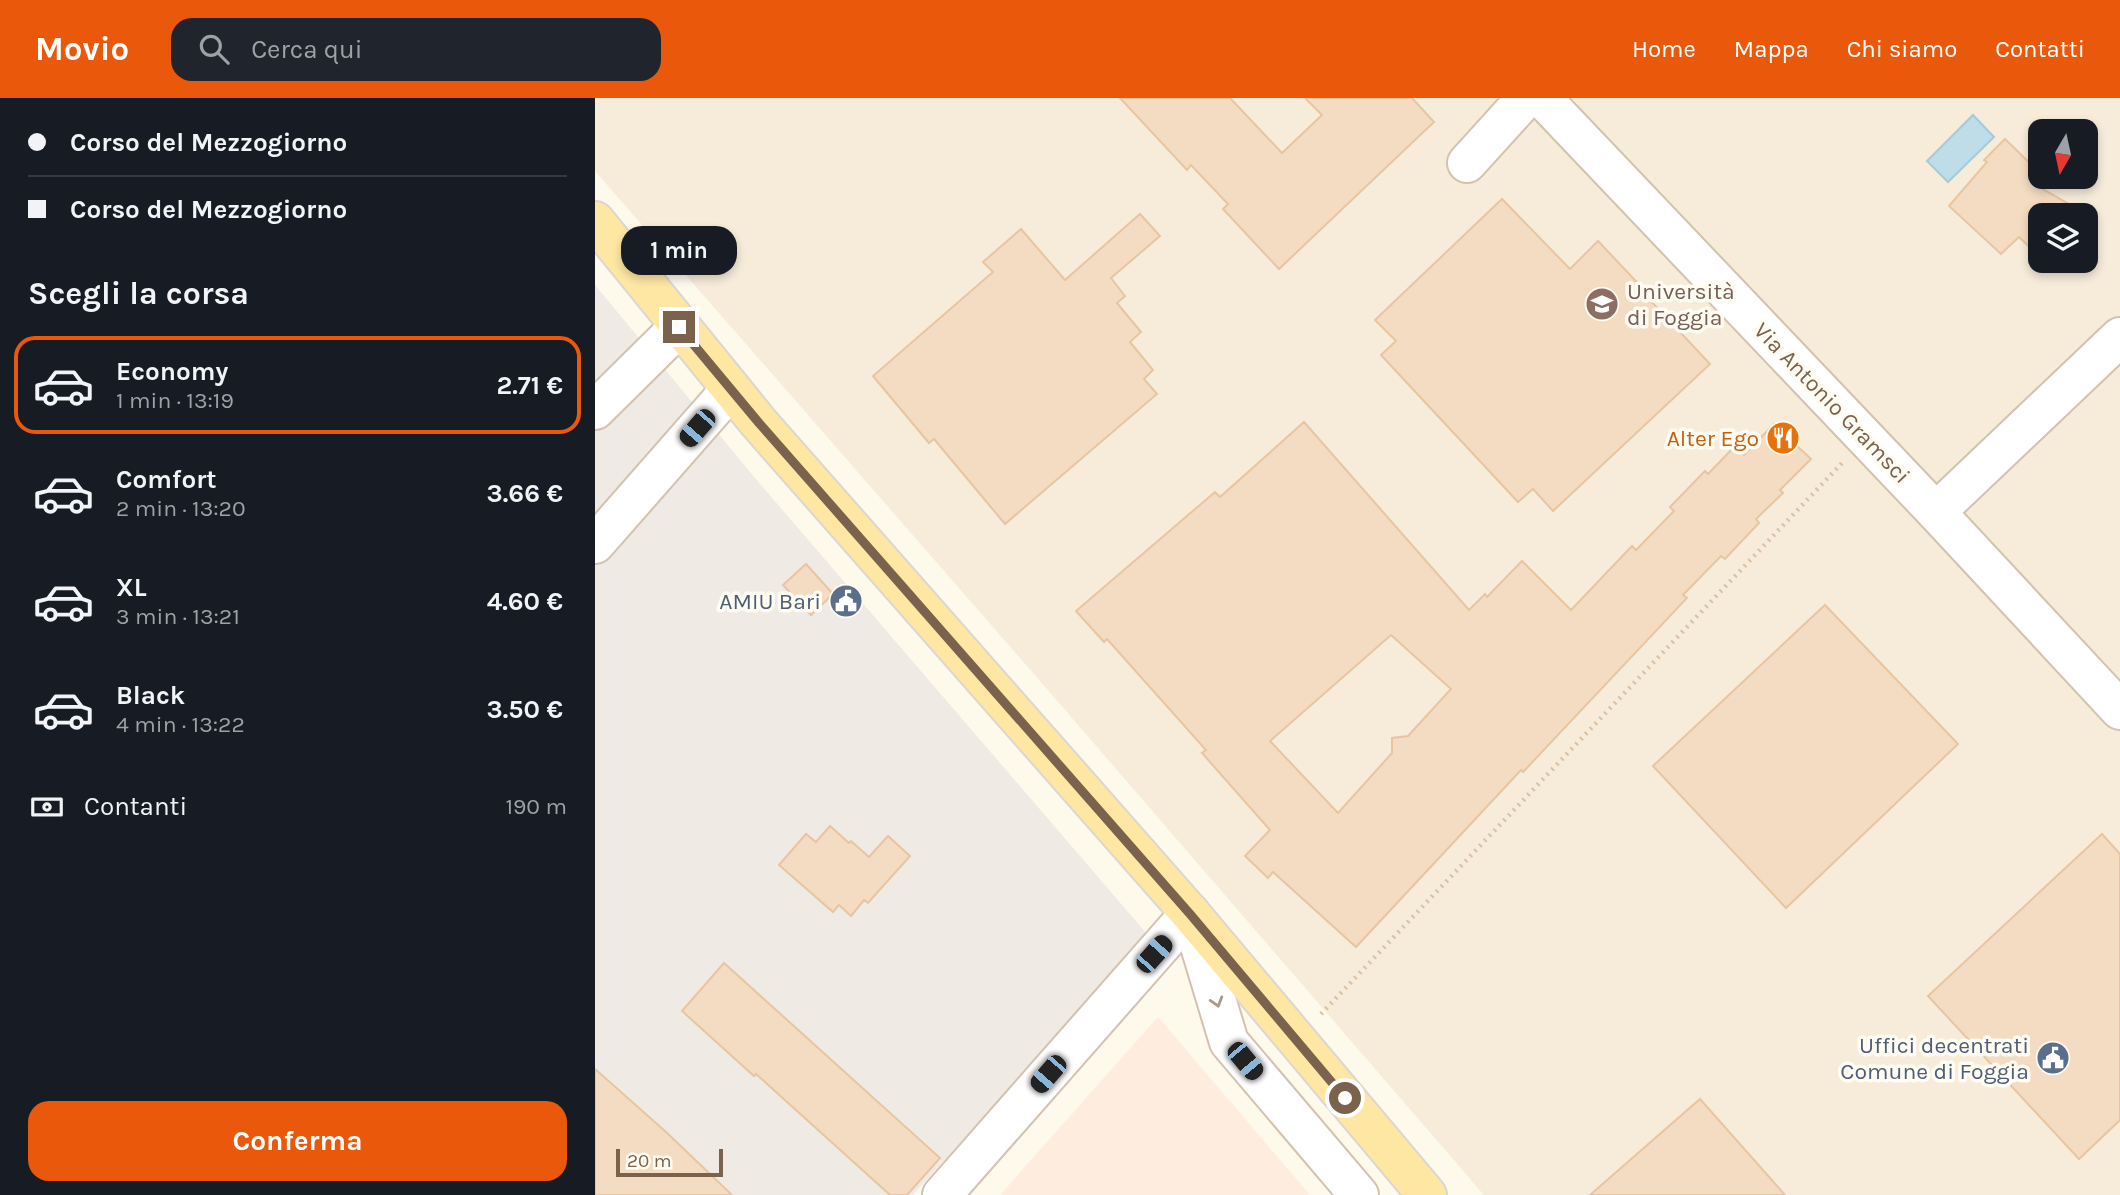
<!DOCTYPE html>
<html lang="it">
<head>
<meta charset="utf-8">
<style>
	body { margin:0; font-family:Karla,sans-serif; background:#20242c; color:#f1f3f6; height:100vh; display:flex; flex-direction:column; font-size:26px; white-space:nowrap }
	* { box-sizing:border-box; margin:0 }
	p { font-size:23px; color:#9ea1a6 }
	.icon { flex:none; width:38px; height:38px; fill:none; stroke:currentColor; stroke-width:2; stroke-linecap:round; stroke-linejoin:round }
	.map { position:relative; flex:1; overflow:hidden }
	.panel { display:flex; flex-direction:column; background:#171b24; width:595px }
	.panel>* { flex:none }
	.banner { display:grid; align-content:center; height:154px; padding:0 28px; background:#171b24 }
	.needle { width:46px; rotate:189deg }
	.buttons { position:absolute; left:1433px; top:21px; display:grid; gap:14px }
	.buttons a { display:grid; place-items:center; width:70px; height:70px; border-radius:14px; background:#171b24; box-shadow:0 4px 10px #0003; font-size:35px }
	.scale { position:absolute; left:21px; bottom:18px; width:107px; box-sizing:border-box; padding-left:7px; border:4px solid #7b624c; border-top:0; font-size:19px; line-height:24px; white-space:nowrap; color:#7b624c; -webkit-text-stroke:5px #fffcf3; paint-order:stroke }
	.end { position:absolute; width:32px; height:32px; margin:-16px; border:9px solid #7b624c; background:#fff; box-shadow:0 0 0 4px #fff }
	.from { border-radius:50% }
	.bubble { position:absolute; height:49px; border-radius:21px; background:#171b24; box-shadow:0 4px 10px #0003; font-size:23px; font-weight:700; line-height:49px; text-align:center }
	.car { position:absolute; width:21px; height:42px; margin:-21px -10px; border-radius:9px; box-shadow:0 0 5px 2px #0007; background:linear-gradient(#222 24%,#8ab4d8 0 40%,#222 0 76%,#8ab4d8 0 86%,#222 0) }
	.banner b { display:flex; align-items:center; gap:24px; height:66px; font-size:26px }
	.banner b+b { border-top:2px solid #363941 }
	.banner i { width:18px; height:18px; background:#f1f3f6 }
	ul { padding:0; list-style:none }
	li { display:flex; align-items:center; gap:21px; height:98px; margin:0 14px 10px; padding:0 14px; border:4px solid transparent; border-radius:21px }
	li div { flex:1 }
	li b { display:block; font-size:26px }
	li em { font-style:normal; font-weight:700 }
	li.current { border-color:#ea580c }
	li>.icon { width:63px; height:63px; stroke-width:1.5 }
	h2 { padding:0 28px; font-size:32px; line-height:84px }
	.pay { display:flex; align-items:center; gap:18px; height:77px; padding:0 28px; font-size:26px }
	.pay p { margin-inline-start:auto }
	.cta { display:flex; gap:14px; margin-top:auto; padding:14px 28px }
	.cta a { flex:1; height:80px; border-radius:21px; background:#ea580c; color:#fff; font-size:28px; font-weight:700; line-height:80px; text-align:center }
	header { display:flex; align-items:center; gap:42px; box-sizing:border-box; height:98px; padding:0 35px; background:#ea580c; color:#fff }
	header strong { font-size:33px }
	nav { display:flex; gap:38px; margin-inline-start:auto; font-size:24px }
	.search { width:490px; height:63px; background:#20242c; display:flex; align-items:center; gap:18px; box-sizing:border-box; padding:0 24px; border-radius:21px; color:#9ea1a6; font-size:26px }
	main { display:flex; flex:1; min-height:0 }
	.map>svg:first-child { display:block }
	.residential { fill:#f6ecd9; fill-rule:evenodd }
	.commercial { fill:#feecdf }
	.industrial { fill:#efeae4 }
	.water { fill:#bedde9; stroke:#a4cbdb; stroke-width:2 }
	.building { fill:#f4dcc2; stroke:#e7c5a1; stroke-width:2; fill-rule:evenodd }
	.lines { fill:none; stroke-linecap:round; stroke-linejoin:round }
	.minor-casing { stroke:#d2c2af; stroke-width:42 }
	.major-casing { stroke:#ddd6d0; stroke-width:42 }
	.path { stroke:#dac0a4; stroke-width:4.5; stroke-dasharray:2 5; stroke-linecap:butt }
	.minor { stroke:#fff; stroke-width:38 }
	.major { stroke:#fde7a3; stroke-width:38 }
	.oneway { stroke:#a9998b }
	.route { stroke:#7b624c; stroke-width:9 }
	.labels { text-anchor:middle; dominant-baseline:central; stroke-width:7; stroke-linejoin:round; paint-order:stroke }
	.education-label { font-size:23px; fill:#785e54; stroke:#fffcf3; text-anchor:start }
	.street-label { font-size:23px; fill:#7b624c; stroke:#fffcf3 }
	.food-label { font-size:23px; fill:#c56008; stroke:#fffcf3; text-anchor:end }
	.service-label { font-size:23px; fill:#4e5e75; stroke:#fffcf3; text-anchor:end }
</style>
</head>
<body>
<header>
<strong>Movio</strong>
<div class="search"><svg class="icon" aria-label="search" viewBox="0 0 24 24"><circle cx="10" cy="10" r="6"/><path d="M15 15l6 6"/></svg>Cerca qui</div>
<nav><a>Home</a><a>Mappa</a><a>Chi siamo</a><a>Contatti</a></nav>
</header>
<main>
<section class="panel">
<div class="banner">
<b><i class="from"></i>Corso del Mezzogiorno</b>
<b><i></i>Corso del Mezzogiorno</b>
</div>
<h2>Scegli la corsa</h2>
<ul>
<li class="current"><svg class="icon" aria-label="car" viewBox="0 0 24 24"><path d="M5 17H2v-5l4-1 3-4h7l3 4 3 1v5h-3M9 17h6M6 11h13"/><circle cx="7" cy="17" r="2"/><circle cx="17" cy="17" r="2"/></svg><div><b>Economy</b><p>1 min · 13:19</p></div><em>2.71 €</em></li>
<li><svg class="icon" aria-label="car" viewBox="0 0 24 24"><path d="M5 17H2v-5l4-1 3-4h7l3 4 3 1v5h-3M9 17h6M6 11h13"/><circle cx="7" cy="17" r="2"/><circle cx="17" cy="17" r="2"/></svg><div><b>Comfort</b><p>2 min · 13:20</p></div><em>3.66 €</em></li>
<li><svg class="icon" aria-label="car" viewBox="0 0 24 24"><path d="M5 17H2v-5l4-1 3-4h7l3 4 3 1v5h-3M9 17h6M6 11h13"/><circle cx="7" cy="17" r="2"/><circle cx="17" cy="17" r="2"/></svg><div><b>XL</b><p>3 min · 13:21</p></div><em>4.60 €</em></li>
<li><svg class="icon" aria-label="car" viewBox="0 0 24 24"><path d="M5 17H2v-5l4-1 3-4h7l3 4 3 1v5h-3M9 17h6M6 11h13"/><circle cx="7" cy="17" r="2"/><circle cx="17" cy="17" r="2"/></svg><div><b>Black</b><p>4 min · 13:22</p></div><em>3.50 €</em></li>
</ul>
<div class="pay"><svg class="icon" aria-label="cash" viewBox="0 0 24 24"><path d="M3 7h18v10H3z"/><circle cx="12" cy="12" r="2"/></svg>Contanti<p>190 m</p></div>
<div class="cta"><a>Conferma</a></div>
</section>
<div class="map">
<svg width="1525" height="1097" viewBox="0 0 1525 1097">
	<rect width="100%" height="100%" fill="#fdf9eb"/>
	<path class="residential" d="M 0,0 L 1525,0 L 1525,1097 L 889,1097 L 439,576 L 0,73 ZM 1446,33 L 1491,33 L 1491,79 L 1446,79 ZM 1446,117 L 1491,117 L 1491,163 L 1446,163 Z"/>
	<polygon class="commercial" points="563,919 715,1097 405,1097"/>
	<polygon class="industrial" points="0,187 160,380 552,836 318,1097 0,1097"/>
	<polygon class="water" points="1378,17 1399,39 1353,84 1332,63"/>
	<g class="building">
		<polygon points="525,0 635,0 687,55 727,17 710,0 817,0 839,24 684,171 628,111 633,106 596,67 592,72"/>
		<polygon points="1410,41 1446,76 1446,90 1493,117 1446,117 1446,160 1424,139 1406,156 1354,108 1392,64 1389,62"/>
		<polygon points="907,101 975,171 1003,143 1054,197 1052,199 1115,266 958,413 938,391 923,404 786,257 801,243 780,222"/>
		<polygon points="545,116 565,138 516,180 530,198 522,205 546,234 535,244 558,272 549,281 562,296 410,426 339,341 334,345 278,278 398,174 388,164 426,131 470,182"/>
		<path d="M 709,324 L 874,512 L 890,496 L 892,499 L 927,463 L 976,512 L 1037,448 L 1041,452 L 1079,413 L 1075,409 L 1110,373 L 1113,376 L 1140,348 L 1149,357 L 1179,326 L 1216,361 L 1185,392 L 1188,395 L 1161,421 L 1164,425 L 1130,461 L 1126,458 L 1088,497 L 1092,500 L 928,674 L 926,672 L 761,849 L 678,774 L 673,780 L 650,758 L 675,732 L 607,655 L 611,652 L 512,541 L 509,544 L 481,513 L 620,394 L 625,399 ZM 796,537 L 856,591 L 813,638 L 797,640 L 797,655 L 743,715 L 675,643 Z"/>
		<polygon points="211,466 238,496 216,517 188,487"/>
		<polygon points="1230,507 1363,646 1191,810 1058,668"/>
		<polygon points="235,728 254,745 256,743 274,759 293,738 315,758 273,805 269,802 256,818 244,807 238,814 184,767 211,736 221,744"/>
		<polygon points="1507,736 1525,756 1525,1022 1484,1061 1333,898"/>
		<polygon points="129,865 345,1060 312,1097 295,1097 161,976 159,978 87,913"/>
		<polygon points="0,971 71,1034 137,1097 0,1097"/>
		<polygon points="1105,1001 1190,1097 995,1097"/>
	</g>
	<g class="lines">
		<defs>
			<g id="minor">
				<polyline points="947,0 1341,414 1525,612"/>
				<polyline points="872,65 931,0"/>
				<polyline points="0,312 84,229"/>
				<polyline points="1341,414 1525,239"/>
				<polyline points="0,446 136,291"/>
				<polyline points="595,815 634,944 764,1097"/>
				<polyline points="347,1097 595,815"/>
			</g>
			<polyline id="major" points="0,123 164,325 595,815 832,1097"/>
		</defs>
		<use href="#minor" class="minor-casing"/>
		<use href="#major" class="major-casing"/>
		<polyline class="path" points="726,916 1247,365"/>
		<use href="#minor" class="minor"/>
		<use href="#major" class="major"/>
	</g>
	<defs><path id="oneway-chevron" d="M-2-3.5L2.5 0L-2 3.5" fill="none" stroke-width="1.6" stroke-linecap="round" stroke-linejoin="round" transform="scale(1.75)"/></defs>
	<use class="oneway" href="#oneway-chevron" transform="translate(622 904) rotate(73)"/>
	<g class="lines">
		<polyline class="route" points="84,229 164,325 595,816 750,1000"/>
	</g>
	<defs>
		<symbol id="university-disc" viewBox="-11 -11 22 22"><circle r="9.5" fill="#8d6e63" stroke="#fffcf3"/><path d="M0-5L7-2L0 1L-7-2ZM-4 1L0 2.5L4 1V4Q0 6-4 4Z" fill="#fff"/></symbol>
		<symbol id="restaurant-disc" viewBox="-11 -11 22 22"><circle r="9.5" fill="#e8710a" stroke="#fffcf3"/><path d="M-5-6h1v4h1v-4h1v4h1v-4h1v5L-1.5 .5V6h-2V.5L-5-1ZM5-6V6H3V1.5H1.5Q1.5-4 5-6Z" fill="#fff"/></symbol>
		<symbol id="civic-disc" viewBox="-11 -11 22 22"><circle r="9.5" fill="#5c6f8a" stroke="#fffcf3"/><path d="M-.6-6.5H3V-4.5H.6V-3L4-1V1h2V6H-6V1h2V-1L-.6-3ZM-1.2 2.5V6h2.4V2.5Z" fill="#fff"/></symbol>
	</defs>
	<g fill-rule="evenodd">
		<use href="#university-disc" x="988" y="187" width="38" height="38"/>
		<use href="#restaurant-disc" x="1169" y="321" width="38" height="38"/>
		<use href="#civic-disc" x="232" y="484" width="38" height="38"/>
		<use href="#civic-disc" x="1439" y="941" width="38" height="38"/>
	</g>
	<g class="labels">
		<g class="education-label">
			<text x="1032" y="193">Università<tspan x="1032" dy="26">di Foggia</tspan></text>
		</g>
		<g class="street-label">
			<text transform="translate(1237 305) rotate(46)">Via Antonio Gramsci</text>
		</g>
		<g class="food-label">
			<text x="1164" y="340">Alter Ego</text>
		</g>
		<g class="service-label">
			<text x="226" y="503">AMIU Bari</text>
			<text x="1434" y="947">Uffici decentrati<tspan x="1434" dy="26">Comune di Foggia</tspan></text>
		</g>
	</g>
</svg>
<div class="buttons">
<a><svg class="needle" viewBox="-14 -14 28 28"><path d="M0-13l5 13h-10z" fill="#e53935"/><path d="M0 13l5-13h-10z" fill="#9ea1a6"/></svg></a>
<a><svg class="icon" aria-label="layers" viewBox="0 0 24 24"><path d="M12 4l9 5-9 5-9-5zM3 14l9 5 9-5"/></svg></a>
</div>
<div class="scale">20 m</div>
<i class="end from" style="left:750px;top:1000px"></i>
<i class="end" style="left:84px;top:229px"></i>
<div class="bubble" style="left:26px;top:128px;width:116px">1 min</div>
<i class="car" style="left:102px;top:330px;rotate:221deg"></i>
<i class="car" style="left:559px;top:856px;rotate:42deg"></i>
<i class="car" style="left:650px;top:963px;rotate:140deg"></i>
<i class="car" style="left:453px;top:976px;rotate:221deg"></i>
</div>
</main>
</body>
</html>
